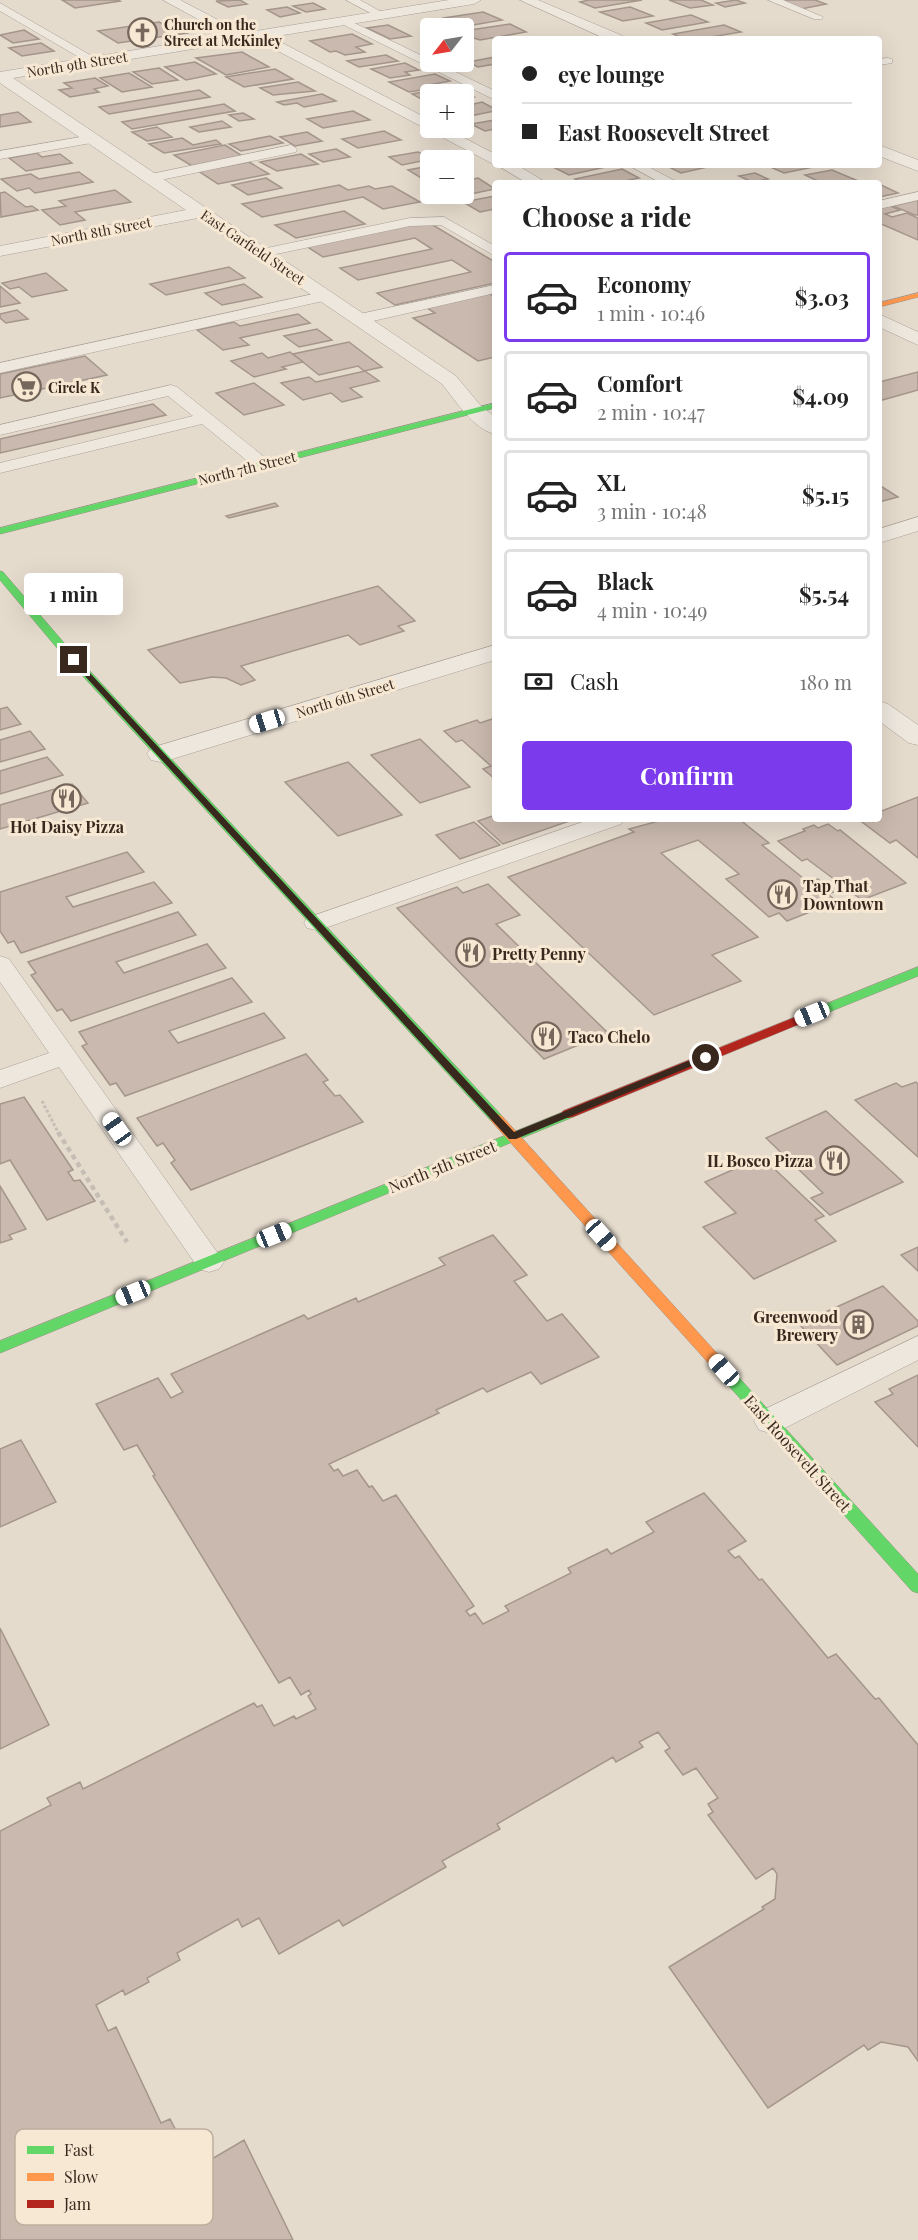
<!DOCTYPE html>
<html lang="en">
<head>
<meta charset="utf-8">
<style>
	body { margin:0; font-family:"Playfair Display",serif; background:#f6f6f6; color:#222; height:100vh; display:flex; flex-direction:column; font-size:22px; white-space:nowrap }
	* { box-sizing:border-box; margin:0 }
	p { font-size:20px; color:#767676 }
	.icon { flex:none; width:33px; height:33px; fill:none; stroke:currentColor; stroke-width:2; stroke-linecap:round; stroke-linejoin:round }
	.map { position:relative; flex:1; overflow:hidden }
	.sheet { position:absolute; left:492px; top:180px; width:390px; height:642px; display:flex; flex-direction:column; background:#fff; border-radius:6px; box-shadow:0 6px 24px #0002 }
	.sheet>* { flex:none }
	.top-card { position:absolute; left:492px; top:36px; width:390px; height:132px; border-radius:6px; box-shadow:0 6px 24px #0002; display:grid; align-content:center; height:132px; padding:0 30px; background:#fff }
	.needle { width:39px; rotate:239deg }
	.controls { position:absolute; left:420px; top:18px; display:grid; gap:12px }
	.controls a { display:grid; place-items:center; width:54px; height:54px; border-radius:6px; background:#fff; box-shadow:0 6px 24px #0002; font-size:30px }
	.end { position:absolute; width:27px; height:27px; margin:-14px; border:8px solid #39281e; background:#fff; box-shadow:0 0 0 3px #fff }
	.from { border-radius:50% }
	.bubble { position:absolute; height:42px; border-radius:6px; background:#fff; box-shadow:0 6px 24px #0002; font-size:20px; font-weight:700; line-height:42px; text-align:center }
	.car { position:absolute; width:18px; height:36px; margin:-18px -9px; border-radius:8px; box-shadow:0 0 4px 2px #0007; background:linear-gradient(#fff 24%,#345 0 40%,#fff 0 76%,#345 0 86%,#fff 0) }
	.top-card b { display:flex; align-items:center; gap:21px; height:57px; font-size:22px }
	.top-card b+b { border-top:2px solid #e0e0e0 }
	.top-card i { width:15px; height:15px; background:#222 }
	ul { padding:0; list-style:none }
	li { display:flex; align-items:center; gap:18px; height:90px; margin:0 12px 9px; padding:0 18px; border:3px solid #e0e0e0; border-radius:6px }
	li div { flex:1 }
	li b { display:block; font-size:22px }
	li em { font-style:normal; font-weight:700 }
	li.current { border-color:#7c3aed }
	li>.icon { width:54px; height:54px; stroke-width:1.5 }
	h2 { padding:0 30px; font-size:27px; line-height:72px }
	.pay { display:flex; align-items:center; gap:15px; height:66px; padding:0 30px; font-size:22px }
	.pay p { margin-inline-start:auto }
	.cta { display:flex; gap:12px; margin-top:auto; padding:12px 30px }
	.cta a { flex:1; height:69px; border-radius:6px; background:#7c3aed; color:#fff; font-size:24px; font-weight:700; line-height:69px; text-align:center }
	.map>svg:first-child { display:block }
	.building { fill:#c9b9ae; stroke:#a5968c; stroke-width:1.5 }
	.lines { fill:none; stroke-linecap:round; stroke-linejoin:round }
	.lane-casing { stroke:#aaa096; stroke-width:1 }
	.street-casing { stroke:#aaa096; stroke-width:1 }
	.fast-casing { stroke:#9a9086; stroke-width:1 }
	.slow-casing { stroke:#9a9086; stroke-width:1 }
	.jam-casing { stroke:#9a9086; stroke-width:1 }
	.path-far1 { stroke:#c6beb5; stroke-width:3; stroke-dasharray:3 2; stroke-linecap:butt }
	.path { stroke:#c6beb5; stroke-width:4.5; stroke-dasharray:5 4; stroke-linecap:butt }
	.lane { fill:#ede7de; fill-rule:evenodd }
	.street { fill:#ede7de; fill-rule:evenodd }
	.fast { fill:#63d668; fill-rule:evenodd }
	.slow { fill:#ff974d; fill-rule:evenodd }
	.jam { fill:#b3261e; fill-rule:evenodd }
	.route { fill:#39281e }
	.labels { text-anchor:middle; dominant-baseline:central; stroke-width:6; stroke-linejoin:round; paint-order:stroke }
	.far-poi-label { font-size:14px; font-weight:bold; fill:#39281e; stroke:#f6e8d3; text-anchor:start }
	.far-street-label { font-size:14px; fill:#39281e; stroke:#f6e8d3 }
	.poi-label { font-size:16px; font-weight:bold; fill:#39281e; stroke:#f6e8d3; text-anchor:start }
	.street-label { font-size:16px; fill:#39281e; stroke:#f6e8d3 }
	.key { fill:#f6e8d3; stroke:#bdae9d; stroke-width:1.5 }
	.key-label { font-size:16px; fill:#39281e }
</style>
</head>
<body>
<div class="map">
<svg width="918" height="2240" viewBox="0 0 918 2240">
	<rect width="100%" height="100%" fill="#e5dbcd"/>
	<g class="building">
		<polygon points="62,0 118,0 120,1 75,8"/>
		<polygon points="240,0 247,4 228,7 216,1"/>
		<polygon points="589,0 642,0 595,8 580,2"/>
		<polygon points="669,0 701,0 713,5 690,8"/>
		<polygon points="736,0 745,3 725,7 716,3"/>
		<polygon points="779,0 815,0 826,4 801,9"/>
		<polygon points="313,3 325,9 306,12 293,6"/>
		<polygon points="287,7 300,13 280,17 267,10"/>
		<polygon points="630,7 653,16 623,21 600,12"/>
		<polygon points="483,12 502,20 462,27 444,18"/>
		<polygon points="691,15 708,22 662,30 646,23"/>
		<polygon points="159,22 174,31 181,30 187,33 118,43 98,31"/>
		<polygon points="510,24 526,32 480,40 464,35 464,31"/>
		<polygon points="388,25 411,36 390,39 367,28"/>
		<polygon points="724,25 741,32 699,39 685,39 673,34"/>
		<polygon points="24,30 39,39 13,43 0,35"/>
		<polygon points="352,34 372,44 356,47 365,52 345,55 336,51 330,52 310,41"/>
		<polygon points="41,43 54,51 22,56 9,48"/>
		<polygon points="242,52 269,67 226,75 196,58"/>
		<polygon points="386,55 398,61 359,67 347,61"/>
		<polygon points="495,57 495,64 478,67 468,62"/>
		<polygon points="195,62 216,74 186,80 165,67"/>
		<polygon points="405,63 419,70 405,72 410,75 390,78 371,69"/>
		<polygon points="159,68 178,80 152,84 133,72"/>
		<polygon points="275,69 293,79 244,87 226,77"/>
		<polygon points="129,73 152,87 122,92 100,78"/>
		<polygon points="435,74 450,81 434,84 440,87 409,92 389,82"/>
		<polygon points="95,78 108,86 94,89 99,92 70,97 59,90 72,88 64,83"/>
		<polygon points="298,82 315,91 273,95 260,88"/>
		<polygon points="453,87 474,97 464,99 464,94 430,94 430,104 412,94"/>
		<polygon points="199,90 210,97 109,114 99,107"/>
		<polygon points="322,94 336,101 304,107 297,103 284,105 277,102"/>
		<polygon points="470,101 474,104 482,102 495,109 495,111 465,117 464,103"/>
		<polygon points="224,104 235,111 132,129 122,122"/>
		<polygon points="353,111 370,120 323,128 307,119"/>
		<polygon points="18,112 31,122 0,127 0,115"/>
		<polygon points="243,113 254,119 239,121 229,115"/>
		<polygon points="495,120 495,129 485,131 471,124"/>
		<polygon points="222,121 231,127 199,132 190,127"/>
		<polygon points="157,127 172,137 147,141 132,132"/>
		<polygon points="384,131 401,140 358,148 342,139"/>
		<polygon points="307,132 322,141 295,146 280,137"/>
		<polygon points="270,136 283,143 241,151 229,144"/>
		<polygon points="182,138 193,145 216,140 221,144 164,153 149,144"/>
		<polygon points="225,145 244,157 192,166 174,155"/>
		<polygon points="336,149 350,157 323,162 309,154"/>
		<polygon points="418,152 432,159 402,165 389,157"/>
		<polygon points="37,153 42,157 60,154 72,163 26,171 9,158"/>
		<polygon points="301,154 318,164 277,171 260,162"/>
		<polygon points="249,162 269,174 218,184 198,171"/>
		<polygon points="549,165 615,165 569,175"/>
		<polygon points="665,165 710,165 712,166 681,173"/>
		<polygon points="766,165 823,165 784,173"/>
		<polygon points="430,166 430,180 426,181 408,170"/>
		<polygon points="622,169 639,178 625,181 629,183 583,183 575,179"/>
		<polygon points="832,170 856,180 844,183 809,183 818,181 805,175"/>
		<polygon points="79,172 93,182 35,193 29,188 17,191 1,179 31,174 39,179"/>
		<polygon points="755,173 768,179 752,182 739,176"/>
		<polygon points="266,178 282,188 248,195 232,185"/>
		<polygon points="478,178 495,189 447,199 438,194 464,194 464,181"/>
		<polygon points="879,184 898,193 879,197"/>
		<polygon points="339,185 348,190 369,186 375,189 392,186 420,202 383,209 363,197 262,217 242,204"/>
		<polygon points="115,190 131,202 75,212 85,220 60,225 42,210 66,206 59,201"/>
		<polygon points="5,192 26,207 32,206 38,210 1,217 0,193"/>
		<polygon points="495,196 495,209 480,212 463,202"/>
		<polygon points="918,200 918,215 915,215 893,206"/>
		<polygon points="890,206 900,210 885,214 892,217 907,213 918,218 918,240 879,223 879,208"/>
		<polygon points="344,211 365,224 296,238 275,225"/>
		<polygon points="426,221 495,262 495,283 395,305 377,293 471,272 452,260 358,280 340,268 432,249 415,238 323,257 306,246"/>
		<polygon points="229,267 245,278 166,295 150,284"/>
		<polygon points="46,273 67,290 32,297 19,287 10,289 2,283"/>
		<polygon points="244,284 262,297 222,305 205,293"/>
		<polygon points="0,286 20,303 0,307"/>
		<polygon points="487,292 495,297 495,357 478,361 413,318 435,313 424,306"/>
		<polygon points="17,310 28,319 6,323 0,318 0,314"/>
		<polygon points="298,314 310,323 240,338 249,345 223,350 197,330 234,322 240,326"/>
		<polygon points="317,329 332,340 299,347 284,336"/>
		<polygon points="349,342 382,367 364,371 358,366 319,375 293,354"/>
		<polygon points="290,352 303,362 282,367 286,369 254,377 231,361 262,353 268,358"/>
		<polygon points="85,356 107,375 0,398 0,374"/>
		<polygon points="365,371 379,381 350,388 362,397 342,402 331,393 303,400 281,383 309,377 316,382"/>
		<polygon points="918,372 918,390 879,401 879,382"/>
		<polygon points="254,383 284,405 244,415 216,393"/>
		<polygon points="153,404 166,415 0,453 0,439"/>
		<polygon points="879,485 898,497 879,502"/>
		<polygon points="275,503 278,506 229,518 226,516"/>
		<polygon points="378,586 415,621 398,626 404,631 360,645 348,635 241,666 255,680 241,685 226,678 212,677 180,683 148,650"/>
		<polygon points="7,707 21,724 0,730 0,709"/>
		<polygon points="495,718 495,779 483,769 491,766 462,740 456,742 444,731 477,720 480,723"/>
		<polygon points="30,731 45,749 0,762 0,740"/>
		<polygon points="420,739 470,787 420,803 371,755"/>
		<polygon points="47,757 63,775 0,794 0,771"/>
		<polygon points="348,762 402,815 338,836 285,782"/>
		<polygon points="72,784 88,803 0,829 0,805"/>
		<polygon points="918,797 918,858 896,840 890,843 858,819 879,819 879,812"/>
		<polygon points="495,815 495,819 575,819 503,844 478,821"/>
		<polygon points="666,819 739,819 769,843 762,845 808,882 818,879 834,892 828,894 841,905 829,909 825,906 787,921 779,913 769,917 726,879 739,874 698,840 661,853 758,937 712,955 741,981 654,1015 508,877 634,832 629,829"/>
		<polygon points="474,822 500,845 460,859 436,835"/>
		<polygon points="828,824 838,831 840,830 906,883 862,900 807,859 802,861 778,841 805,831 803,829 814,825 818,828"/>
		<polygon points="127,852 144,872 66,897 73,907 154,882 172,903 21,953 14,941 8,943 0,931 0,892"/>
		<polygon points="488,884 520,915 496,924 608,1033 544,1059 397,908 457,887 463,893"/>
		<polygon points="178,912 196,935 116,962 124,973 207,944 226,968 71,1021 62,1009 57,1011 31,975 36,973 28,962"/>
		<polygon points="232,978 252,1002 169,1031 178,1043 264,1013 285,1038 125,1096 116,1083 110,1085 82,1046 87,1044 79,1032"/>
		<polygon points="306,1054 328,1080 323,1082 335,1096 340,1095 363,1122 191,1190 171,1163 175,1160 163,1143 157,1146 137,1118"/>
		<polygon points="916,1082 918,1084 918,1157 855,1100 896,1083 902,1087"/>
		<polygon points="24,1097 73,1170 68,1172 74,1181 80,1180 95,1201 47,1220 10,1160 0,1164 0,1104"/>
		<polygon points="826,1111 903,1182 830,1215 811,1198 823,1193 766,1138"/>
		<polygon points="762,1157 824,1216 815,1220 836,1241 754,1279 703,1227 736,1213 705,1182"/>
		<polygon points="0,1186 26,1229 9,1235 12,1239 0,1243"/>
		<polygon points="493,1235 527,1275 514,1281 547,1321 562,1314 599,1357 541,1384 531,1372 487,1392 483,1388 436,1410 439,1413 329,1464 334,1471 338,1469 343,1476 357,1470 369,1487 372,1486 383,1501 396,1495 474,1606 466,1611 470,1616 475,1613 483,1624 509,1611 505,1606 571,1573 568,1568 607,1549 611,1554 654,1532 646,1522 704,1493 746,1541 728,1551 735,1558 739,1556 759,1580 762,1579 828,1658 836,1654 875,1699 879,1698 918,1745 918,2061 908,2047 881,2042 868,2050 864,2045 768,2108 669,1967 764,1909 762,1907 775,1899 777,1874 773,1868 756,1879 708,1815 713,1812 708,1804 718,1798 696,1768 683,1775 665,1751 670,1748 658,1732 639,1742 643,1747 616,1762 613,1757 497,1824 500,1829 442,1861 446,1867 343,1926 339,1920 279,1954 259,1918 242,1927 238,1919 177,1953 180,1960 147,1978 149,1982 125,1995 123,1990 96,2005 108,2031 116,2027 161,2123 170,2119 185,2148 172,2156 175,2162 181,2159 190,2178 213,2164 210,2160 244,2140 293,2240 0,2240 0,1831 51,1805 47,1798 80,1782 83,1789 254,1703 257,1707 262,1705 274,1726 294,1716 296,1719 316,1709 308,1696 311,1694 309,1690 301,1695 290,1677 279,1683 153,1476 155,1475 137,1445 124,1450 96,1404 158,1378 171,1398 183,1392 171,1374 304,1315 308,1319 356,1298 358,1302 445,1265 439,1258"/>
		<polygon points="918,1247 918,1271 901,1255"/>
		<polygon points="883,1286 918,1321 918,1326 837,1365 799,1324"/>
		<polygon points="918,1375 918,1447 875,1402 893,1394 889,1389"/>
		<polygon points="21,1440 56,1502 0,1527 0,1449"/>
		<polygon points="0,1628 49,1725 0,1749"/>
	</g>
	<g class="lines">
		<defs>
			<g id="lane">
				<polygon points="346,0 360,0 387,15 386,17 378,17"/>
				<polygon points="768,0 783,0 823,17 822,19 814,19"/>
				<polygon points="0,3 97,59 99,61 97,63 89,63 0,11"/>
				<polygon points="344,18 495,91 495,100 340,23 338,21"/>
				<polygon points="888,58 892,59 892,63 879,65 879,59"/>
				<polygon points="92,135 97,136 98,139 97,142 0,159 0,151"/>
				<polygon points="291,145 297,149 296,152 151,182 144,178 151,174"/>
				<polygon points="628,165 645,165 679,183 661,183"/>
				<polygon points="918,192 918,200 879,209 879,201"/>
				<polygon points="444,217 495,246 495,256 441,225 410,226 262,257 255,253 262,249 410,218"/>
				<polygon points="495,285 495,293 360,324 352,319 360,314"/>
				<polygon points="327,291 335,296 332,299 0,373 0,363"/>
				<polygon points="171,385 177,387 268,460 271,464 268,468 256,468 202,424 0,473 0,463 193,416 168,396 0,435 0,425"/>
				<polygon points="591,819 624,819 621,824 325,928 316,930 307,928 304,923 307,918"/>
				<polygon points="0,956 9,959 219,1255 224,1262 219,1269 209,1272 199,1269 59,1067 0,1088 0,1070 49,1053 0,982"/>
				<polygon points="918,1336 918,1360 781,1430 770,1433 759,1430 754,1421 759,1412"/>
			</g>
			<g id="street">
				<path d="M 163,0 L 180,0 L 243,33 L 449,0 L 481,0 L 474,4 L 271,37 L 430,120 L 430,128 L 445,128 L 495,154 L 495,165 L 255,39 L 13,78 L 456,376 L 481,406 L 495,417 L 495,434 C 473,429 456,401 442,384 L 198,218 L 0,256 L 0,246 L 186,210 L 0,83 L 0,72 L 227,35 Z"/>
				<polygon points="520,0 538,0 623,36 625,39 606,39"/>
				<polygon points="879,145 918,160 918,171 879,156"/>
				<polygon points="497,165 517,165 547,183 527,183"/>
				<polygon points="879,314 918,332 918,345 879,327"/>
				<polygon points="918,517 918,531 879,543 879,529"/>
				<polygon points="495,645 495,660 169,760 160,762 151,760 147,754 151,748"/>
				<polygon points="879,701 888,704 918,725 918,745 909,743 879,721"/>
			</g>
			<g id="fast">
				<polygon points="495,403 495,408 0,534 0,528"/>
				<polygon points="0,571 3,572 65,644 502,1116 504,1119 502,1122 492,1122 57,648 0,580"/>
				<polygon points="918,967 918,976 824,1014 820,1015 814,1011 816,1008"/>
				<polygon points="568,1110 573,1111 575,1114 573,1117 0,1353 0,1341"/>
				<polygon points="717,1357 722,1359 918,1574 918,1593 912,1591 712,1367 709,1363 712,1359"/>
			</g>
			<g id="slow">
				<polygon points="918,293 918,297 879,307 879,303"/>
				<polygon points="497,1114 502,1116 722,1359 725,1363 722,1367 717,1369 712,1367 492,1122 490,1119"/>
			</g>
			<polygon id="jam" points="820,1007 824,1008 826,1011 824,1014 573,1117 568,1118 561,1114 563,1111"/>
		</defs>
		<use href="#lane" class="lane-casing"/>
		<use href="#street" class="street-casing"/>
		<use href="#fast" class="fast-casing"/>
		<use href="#slow" class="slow-casing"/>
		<use href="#jam" class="jam-casing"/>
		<polyline class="path-far1" points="42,1101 59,1134"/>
		<polyline class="path" points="58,1132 127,1242"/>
		<use href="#lane" class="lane"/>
		<use href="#street" class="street"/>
		<use href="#fast" class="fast"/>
		<use href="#slow" class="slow"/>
		<use href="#jam" class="jam"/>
	</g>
	<polygon class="route" points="72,659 77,659 514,1132 703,1055 711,1058 516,1139 509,1139 72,662"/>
	<defs>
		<symbol id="church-ring" viewBox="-11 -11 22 22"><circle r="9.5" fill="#f6e8d3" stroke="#75675b" stroke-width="1.5"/><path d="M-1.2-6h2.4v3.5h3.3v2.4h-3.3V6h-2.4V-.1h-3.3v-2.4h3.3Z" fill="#75675b"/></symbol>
		<symbol id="supermarket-ring" viewBox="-11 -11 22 22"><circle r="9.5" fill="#f6e8d3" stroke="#75675b" stroke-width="1.5"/><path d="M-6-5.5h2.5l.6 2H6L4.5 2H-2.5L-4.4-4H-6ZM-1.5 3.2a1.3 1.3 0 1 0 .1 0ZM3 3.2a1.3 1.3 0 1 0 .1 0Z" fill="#75675b"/></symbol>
		<symbol id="restaurant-ring" viewBox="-11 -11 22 22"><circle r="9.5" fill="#f6e8d3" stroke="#75675b" stroke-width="1.5"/><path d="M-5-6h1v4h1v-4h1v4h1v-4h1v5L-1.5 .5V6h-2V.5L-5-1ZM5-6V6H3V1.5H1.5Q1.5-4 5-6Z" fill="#75675b"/></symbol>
		<symbol id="building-ring" viewBox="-11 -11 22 22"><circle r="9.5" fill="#f6e8d3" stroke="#75675b" stroke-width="1.5"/><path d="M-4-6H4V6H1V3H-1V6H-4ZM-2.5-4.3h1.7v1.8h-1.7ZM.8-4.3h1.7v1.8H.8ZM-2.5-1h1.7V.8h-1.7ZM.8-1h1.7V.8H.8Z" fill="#75675b"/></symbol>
	</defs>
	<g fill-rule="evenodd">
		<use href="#church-ring" x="126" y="16" width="33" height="33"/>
		<use href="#supermarket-ring" x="10" y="370" width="33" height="33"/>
		<use href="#restaurant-ring" x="50" y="782" width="33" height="33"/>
		<use href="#restaurant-ring" x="766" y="878" width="33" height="33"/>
		<use href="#restaurant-ring" x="454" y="936" width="33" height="33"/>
		<use href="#restaurant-ring" x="530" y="1020" width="33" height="33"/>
		<use href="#restaurant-ring" x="818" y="1144" width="33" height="33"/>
		<use href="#building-ring" x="842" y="1308" width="33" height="33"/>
	</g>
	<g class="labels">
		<g class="far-poi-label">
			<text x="164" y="24">Church on the<tspan x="164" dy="16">Street at McKinley</tspan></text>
			<text x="48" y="387">Circle K</text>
		</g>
		<g class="far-street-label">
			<text transform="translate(77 64) rotate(-9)">North 9th Street</text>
			<text transform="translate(101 231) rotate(-11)">North 8th Street</text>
			<text transform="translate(253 247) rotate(34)">East Garfield Street</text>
			<text transform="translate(247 468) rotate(-14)">North 7th Street</text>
			<text transform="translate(345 698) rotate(-17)">North 6th Street</text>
		</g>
		<g class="poi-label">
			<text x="67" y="826" text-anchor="middle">Hot Daisy Pizza</text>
			<text x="803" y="885">Tap That<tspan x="803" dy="18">Downtown</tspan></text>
			<text x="492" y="953">Pretty Penny</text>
			<text x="568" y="1036">Taco Chelo</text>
			<text x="813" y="1160" text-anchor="end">IL Bosco Pizza</text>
			<text x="838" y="1316" text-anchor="end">Greenwood<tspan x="838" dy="18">Brewery</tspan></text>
		</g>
		<g class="street-label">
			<text transform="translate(442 1166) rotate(-22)">North 5th Street</text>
			<text transform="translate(798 1453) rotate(48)">East Roosevelt Street</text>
		</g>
	</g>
	<rect x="15" y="2129" width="198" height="96" rx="9" class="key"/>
	<rect x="27" y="2146" width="27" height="8" fill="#63d668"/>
	<rect x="27" y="2173" width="27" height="8" fill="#ff974d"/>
	<rect x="27" y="2200" width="27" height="8" fill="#b3261e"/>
	<g class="key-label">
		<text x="64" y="2156">Fast</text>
		<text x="64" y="2183">Slow</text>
		<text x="64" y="2210">Jam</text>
	</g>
</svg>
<div class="controls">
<a><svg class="needle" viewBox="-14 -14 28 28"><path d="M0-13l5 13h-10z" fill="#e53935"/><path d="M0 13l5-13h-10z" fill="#767676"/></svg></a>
<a>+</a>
<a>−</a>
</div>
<i class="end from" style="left:706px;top:1058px"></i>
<i class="end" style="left:74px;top:660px"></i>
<div class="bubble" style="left:24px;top:573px;width:99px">1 min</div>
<i class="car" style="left:267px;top:721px;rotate:253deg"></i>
<i class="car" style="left:812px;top:1014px;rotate:248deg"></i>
<i class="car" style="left:117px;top:1129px;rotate:325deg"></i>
<i class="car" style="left:274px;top:1235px;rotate:68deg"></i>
<i class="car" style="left:601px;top:1235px;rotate:138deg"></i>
<i class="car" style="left:133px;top:1293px;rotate:248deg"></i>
<i class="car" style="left:724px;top:1370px;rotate:318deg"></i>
<div class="top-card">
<b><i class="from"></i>eye lounge</b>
<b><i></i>East Roosevelt Street</b>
</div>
<section class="sheet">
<h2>Choose a ride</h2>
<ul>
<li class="current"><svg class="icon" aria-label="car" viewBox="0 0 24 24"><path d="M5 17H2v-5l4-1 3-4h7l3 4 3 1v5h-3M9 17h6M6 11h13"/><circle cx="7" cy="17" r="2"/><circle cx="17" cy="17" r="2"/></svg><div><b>Economy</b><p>1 min · 10:46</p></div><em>$3.03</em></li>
<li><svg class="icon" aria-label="car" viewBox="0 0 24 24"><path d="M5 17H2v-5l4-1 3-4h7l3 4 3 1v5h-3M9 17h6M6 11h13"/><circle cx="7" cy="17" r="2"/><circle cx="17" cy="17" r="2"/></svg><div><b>Comfort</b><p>2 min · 10:47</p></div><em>$4.09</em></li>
<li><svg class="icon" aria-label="car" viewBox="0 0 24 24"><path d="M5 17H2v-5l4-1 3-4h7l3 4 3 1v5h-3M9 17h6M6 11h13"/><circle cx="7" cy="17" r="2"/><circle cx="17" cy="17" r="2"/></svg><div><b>XL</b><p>3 min · 10:48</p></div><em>$5.15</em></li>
<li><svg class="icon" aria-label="car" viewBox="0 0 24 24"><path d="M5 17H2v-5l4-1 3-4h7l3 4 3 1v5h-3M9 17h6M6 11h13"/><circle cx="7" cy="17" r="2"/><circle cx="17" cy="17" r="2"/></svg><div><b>Black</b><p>4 min · 10:49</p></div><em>$5.54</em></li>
</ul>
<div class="pay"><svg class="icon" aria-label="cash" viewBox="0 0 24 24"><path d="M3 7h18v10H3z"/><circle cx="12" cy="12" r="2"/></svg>Cash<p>180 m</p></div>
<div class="cta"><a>Confirm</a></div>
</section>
</div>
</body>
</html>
